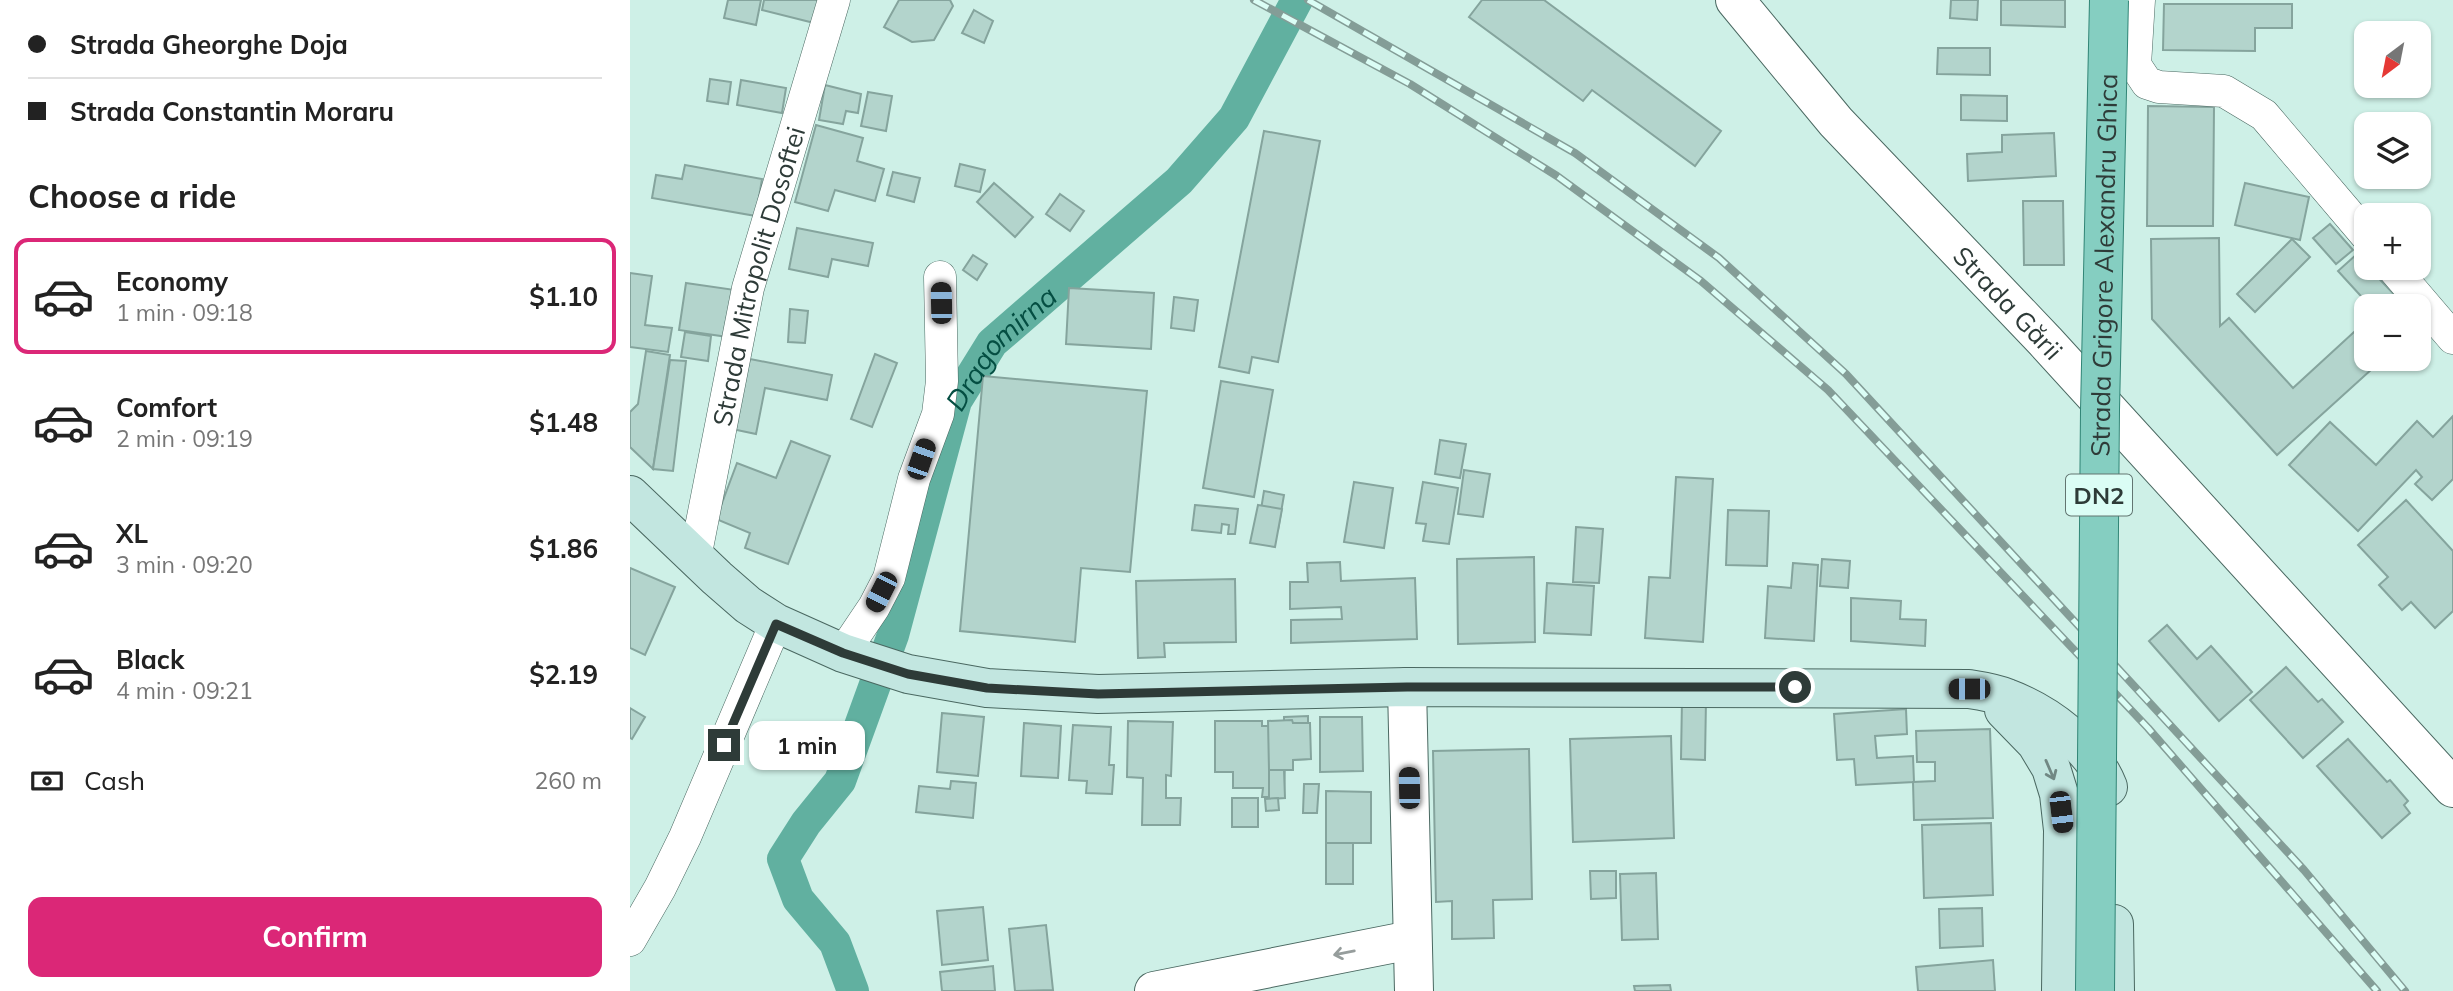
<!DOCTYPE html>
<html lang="en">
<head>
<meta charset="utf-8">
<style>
	body { margin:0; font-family:Mulish,sans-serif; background:#f6f6f6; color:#222; height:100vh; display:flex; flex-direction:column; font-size:26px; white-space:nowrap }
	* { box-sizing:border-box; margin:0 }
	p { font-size:23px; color:#767676 }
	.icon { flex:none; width:38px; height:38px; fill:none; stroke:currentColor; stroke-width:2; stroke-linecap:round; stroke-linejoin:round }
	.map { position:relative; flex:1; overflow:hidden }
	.sheet { display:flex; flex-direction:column; background:#fff; width:630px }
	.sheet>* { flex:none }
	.hud { display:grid; align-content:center; height:154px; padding:0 28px; background:#fff }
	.needle { width:46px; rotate:212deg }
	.tools { position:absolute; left:1724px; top:21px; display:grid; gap:14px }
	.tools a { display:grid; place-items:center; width:77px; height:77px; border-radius:14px; background:#fff; box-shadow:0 2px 5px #0004; font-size:35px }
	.end { position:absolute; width:32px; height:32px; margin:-16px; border:9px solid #2e3b38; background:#fff; box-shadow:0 0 0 4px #fff }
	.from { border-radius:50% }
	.bubble { position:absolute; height:49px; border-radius:14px; background:#fff; box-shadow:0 2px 5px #0004; font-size:23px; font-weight:700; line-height:49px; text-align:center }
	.car { position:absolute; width:21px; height:42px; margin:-21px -10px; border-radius:9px; box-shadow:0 0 5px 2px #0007; background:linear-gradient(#222 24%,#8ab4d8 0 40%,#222 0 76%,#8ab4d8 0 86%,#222 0) }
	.hud b { display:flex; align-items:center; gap:24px; height:66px; font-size:26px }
	.hud b+b { border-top:2px solid #e0e0e0 }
	.hud i { width:18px; height:18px; background:#222 }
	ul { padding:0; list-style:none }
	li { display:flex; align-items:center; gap:21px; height:116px; margin:0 14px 10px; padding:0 14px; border:4px solid transparent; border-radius:14px }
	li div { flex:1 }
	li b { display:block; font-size:26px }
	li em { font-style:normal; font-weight:700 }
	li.on { border-color:#db2777 }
	li>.icon { width:63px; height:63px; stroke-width:1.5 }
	h2 { padding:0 28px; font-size:32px; line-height:84px }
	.pay { display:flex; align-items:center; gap:18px; height:77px; padding:0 28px; font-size:26px }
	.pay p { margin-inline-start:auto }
	.action { display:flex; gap:14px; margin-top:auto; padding:14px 28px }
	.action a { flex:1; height:80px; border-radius:14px; background:#db2777; color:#fff; font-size:28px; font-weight:700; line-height:80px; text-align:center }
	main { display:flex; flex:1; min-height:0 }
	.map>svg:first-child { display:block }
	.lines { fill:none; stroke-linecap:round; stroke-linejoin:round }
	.canal { stroke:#61b0a0; stroke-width:32 }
	.building { fill:#b3d4cc; stroke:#85a49d; stroke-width:2 }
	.minor-casing { stroke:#4a6861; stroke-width:33 }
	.tertiary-casing { stroke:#4a6861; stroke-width:40 }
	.secondary-casing { stroke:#4a6861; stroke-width:40 }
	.minor { stroke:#fff; stroke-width:32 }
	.tertiary { stroke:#fff; stroke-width:38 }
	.secondary { stroke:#c2e6e0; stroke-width:38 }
	.rail-casing { stroke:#849d97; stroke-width:8 }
	.rail { stroke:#dbfdf5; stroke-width:5; stroke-dasharray:16; stroke-linecap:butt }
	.primary-bridge-casing { stroke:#318576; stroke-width:40; stroke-linecap:butt }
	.primary-bridge { stroke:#85cec1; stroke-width:38 }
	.oneway { stroke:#718884 }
	.oneway2 { stroke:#969d9c }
	.route { stroke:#2e3b38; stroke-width:9 }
	.labels { text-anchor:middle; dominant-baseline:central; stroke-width:5; stroke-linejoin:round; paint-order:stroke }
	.shield { fill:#dbfdf5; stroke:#627571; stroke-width:2 }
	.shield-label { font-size:24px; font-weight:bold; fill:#2e3b38 }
	.street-label { font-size:26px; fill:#2e3b38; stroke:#dbfdf5 }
	.water-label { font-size:28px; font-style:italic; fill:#044e42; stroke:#dbfdf5 }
</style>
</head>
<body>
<main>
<section class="sheet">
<div class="hud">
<b><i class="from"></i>Strada Gheorghe Doja</b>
<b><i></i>Strada Constantin Moraru</b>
</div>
<h2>Choose a ride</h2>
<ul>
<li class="on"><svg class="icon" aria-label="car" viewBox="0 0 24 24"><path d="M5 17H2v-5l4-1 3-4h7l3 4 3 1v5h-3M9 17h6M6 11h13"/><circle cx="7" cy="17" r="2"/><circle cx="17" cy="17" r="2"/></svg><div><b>Economy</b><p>1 min · 09:18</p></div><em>$1.10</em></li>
<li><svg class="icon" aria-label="car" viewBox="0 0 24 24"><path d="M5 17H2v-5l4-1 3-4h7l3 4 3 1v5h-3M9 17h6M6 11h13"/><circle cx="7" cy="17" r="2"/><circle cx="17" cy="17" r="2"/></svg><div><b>Comfort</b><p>2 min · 09:19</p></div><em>$1.48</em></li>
<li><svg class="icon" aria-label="car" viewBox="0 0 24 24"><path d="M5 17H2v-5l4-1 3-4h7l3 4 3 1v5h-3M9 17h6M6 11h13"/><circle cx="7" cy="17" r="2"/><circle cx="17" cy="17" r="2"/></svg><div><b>XL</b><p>3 min · 09:20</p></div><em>$1.86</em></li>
<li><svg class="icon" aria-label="car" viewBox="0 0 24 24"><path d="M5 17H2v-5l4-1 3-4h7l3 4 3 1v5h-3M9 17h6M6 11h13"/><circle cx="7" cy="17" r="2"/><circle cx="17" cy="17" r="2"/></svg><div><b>Black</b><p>4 min · 09:21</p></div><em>$2.19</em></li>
</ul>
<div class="pay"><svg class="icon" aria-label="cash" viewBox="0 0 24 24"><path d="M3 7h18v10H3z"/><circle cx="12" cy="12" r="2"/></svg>Cash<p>260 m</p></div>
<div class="action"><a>Confirm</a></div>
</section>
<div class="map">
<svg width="1823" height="991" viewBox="0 0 1823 991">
	<rect width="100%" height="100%" fill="#cef0e7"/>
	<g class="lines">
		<path class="canal" id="s1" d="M 223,991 L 205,943 L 168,899 L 153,859 L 176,823 L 210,781 L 263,635 L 326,401 L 362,343 L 549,181 L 604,118 L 667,0"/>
	</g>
	<g class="building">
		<polygon points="98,0 131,0 126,25 94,18"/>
		<polygon points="134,0 189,0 184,23 132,10"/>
		<polygon points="269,0 320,0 323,6 304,40 282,42 254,27"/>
		<polygon points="852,0 914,0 1091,131 1065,166 962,90 953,101 839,17"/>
		<polygon points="1321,0 1348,0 1347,20 1320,18"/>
		<polygon points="1371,0 1435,0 1435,27 1371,25"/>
		<polygon points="1534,4 1662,4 1662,28 1625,28 1625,51 1533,50"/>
		<polygon points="344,10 363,21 354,43 332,33"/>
		<polygon points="1308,48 1360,48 1360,75 1307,74"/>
		<polygon points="80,79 101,82 98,104 77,101"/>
		<polygon points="111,80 156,88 152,113 107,105"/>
		<polygon points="195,85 231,94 228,113 216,111 213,124 189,120"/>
		<polygon points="238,92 262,96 256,131 231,126"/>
		<polygon points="1331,95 1377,96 1377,121 1331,120"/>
		<polygon points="1518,106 1584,107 1583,226 1517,226"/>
		<polygon points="186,125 233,138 227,161 254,169 245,201 205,190 198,211 165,202"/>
		<polygon points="634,131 690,141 648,362 622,357 619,373 589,367"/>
		<polygon points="1424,133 1426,176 1338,181 1337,154 1372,152 1372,135"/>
		<polygon points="330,164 355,170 350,192 325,186"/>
		<polygon points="55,165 132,179 126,216 22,198 26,175 52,179"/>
		<polygon points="263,172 290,178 284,202 257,195"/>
		<polygon points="364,183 403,217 385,237 347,202"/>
		<polygon points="1615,183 1679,197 1670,240 1605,225"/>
		<polygon points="430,194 454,211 440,231 416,214"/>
		<polygon points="1393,201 1433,201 1434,265 1394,265"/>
		<polygon points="1700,224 1723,250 1706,264 1683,238"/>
		<polygon points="167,228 243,243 238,266 202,259 198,277 159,269"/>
		<polygon points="1589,238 1590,326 1599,318 1663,388 1736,321 1736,359 1753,359 1647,455 1522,319 1521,239"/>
		<polygon points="1662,239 1680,257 1625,312 1607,294"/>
		<polygon points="1727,254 1736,265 1736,268 1739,268 1775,306 1740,306 1708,271"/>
		<polygon points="343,255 357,264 347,280 333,270"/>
		<polygon points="0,273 22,276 15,325 42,328 38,352 0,347"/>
		<polygon points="56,283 105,290 98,337 49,330"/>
		<polygon points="439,288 524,293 521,349 436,344"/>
		<polygon points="544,297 568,300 564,331 541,328"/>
		<polygon points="160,309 178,311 175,343 158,342"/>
		<polygon points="55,332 81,336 78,361 51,357"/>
		<polygon points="16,351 40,355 23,469 0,447 0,412 8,404"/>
		<polygon points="245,354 267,363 242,427 221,419"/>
		<polygon points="115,358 202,375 197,400 135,388 126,434 102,429"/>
		<polygon points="40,360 56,361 43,471 23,469"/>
		<polygon points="353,376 517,391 500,572 451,568 445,642 330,631"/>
		<polygon points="591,381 643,390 624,497 573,488"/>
		<polygon points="1823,416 1823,479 1802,500 1785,484 1792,477 1786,470 1728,531 1659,465 1700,422 1746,465 1787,421 1803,437"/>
		<polygon points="810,440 836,444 830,478 805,474"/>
		<polygon points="161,441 200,456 158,564 115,548 120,533 86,519 107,463 146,478"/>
		<polygon points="834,470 860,474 853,517 828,514"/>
		<polygon points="1046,477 1083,479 1073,642 1015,638 1019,577 1040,578"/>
		<polygon points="724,482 763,488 754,548 714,542"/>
		<polygon points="793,482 828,488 819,544 793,541 796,524 786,523"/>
		<polygon points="634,491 654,495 648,530 628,528"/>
		<polygon points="1776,500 1823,551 1823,611 1805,628 1781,602 1772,610 1749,585 1758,577 1728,545"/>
		<polygon points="565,505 608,509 605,534 598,534 599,525 592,524 591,533 562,530"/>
		<polygon points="628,505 652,509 645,547 620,543"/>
		<polygon points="1098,510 1139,511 1137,566 1096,565"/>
		<polygon points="946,527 973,529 969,583 943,582"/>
		<polygon points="904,557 905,642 828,644 827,559"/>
		<polygon points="1192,559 1220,561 1218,588 1190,586"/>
		<polygon points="710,562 711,581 785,578 787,639 661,643 661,620 712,619 711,607 660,609 660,582 678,582 677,563"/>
		<polygon points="1163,563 1188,565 1184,641 1135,638 1138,586 1161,588"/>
		<polygon points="0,568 45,587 15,655 0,648"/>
		<polygon points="605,579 606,642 534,643 535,657 508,658 506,581"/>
		<polygon points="917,583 964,586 961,635 914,633"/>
		<polygon points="1221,598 1271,601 1270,619 1296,620 1295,646 1221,641"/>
		<polygon points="1537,625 1567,659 1581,646 1622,692 1589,721 1519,641"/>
		<polygon points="1656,667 1688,702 1692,699 1713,722 1673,758 1620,700"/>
		<polygon points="1052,699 1076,700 1075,760 1051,759"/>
		<polygon points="0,708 15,717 2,739 0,738"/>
		<polygon points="1276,709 1277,734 1245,736 1247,758 1283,756 1284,782 1226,785 1224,759 1207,760 1204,714"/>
		<polygon points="312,713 354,717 348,776 307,772"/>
		<polygon points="678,716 678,759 655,760 654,797 632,797 633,788 603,788 603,772 585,772 585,721 632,721 632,726 654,726 654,717"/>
		<polygon points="690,717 732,717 733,771 690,772"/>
		<polygon points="662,720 663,723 680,723 681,759 663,760 663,770 639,770 638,721"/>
		<polygon points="498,721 543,722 541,776 536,775 536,798 551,798 550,825 512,825 513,778 497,777"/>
		<polygon points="394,723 431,726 428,778 391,776"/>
		<polygon points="443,725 481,727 479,765 484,765 482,794 456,793 457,781 439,780"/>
		<polygon points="1360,729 1363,818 1284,820 1283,782 1305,781 1305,762 1287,762 1286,731"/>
		<polygon points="1041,736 1044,838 943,842 940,739"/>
		<polygon points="1718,739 1757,782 1760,780 1778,801 1774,805 1780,813 1752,838 1687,766"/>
		<polygon points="899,749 902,899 863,900 864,938 822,939 822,901 806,902 803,751"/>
		<polygon points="639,770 654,770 655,798 639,799"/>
		<polygon points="321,781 346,783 343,818 286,812 289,786 320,789"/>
		<polygon points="674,784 689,784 687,813 673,813"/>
		<polygon points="696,791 741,792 741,843 696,843"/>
		<rect x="602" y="798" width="26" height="29"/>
		<polygon points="648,798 649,810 636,811 635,799"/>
		<polygon points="1361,823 1363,895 1294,898 1292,825"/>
		<rect x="696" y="843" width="27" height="41"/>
		<polygon points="960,871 986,871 986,898 961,899"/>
		<polygon points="1026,873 1028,939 992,940 990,874"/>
		<polygon points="353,907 358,960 312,965 307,911"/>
		<polygon points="1352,908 1353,946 1310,948 1309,909"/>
		<polygon points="416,925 423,990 385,991 379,929"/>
		<polygon points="1363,960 1365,991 1288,991 1286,967"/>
		<polygon points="363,966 365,991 312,991 310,972"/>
		<polygon points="1040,985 1041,991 1005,991 1004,986"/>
	</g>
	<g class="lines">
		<defs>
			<g id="minor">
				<polyline points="1509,0 1505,65 1517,83 1529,87 1594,91 1634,115 1736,235"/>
				<polyline points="1763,268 1823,338"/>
				<path id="s2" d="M 65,558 L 118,288 L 204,0"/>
				<polyline points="213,653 244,607 259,578 284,479 308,414 312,381 310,277"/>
				<polyline points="0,940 30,888 55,837 146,623"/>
			</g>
			<g id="tertiary">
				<path id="s3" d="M 1105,0 L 1206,122 L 1415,341 L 1823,788"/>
				<polyline points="777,687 784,991"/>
				<polyline points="524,991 781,940"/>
			</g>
			<g id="secondary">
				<path d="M 0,495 L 87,578 L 118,605 L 146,623 L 213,653 L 278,674 L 357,688 L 468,694 L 777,687 L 1339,689 C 1352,691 1365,693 1377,698 C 1417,713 1462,746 1478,787"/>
				<polyline points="1374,710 1406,743 1421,768 1429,794 1433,830 1431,991"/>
				<polyline points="1484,924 1485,991"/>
			</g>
		</defs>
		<use href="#minor" class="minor-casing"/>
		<use href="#tertiary" class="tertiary-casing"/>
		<use href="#secondary" class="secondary-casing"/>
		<use href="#minor" class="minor"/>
		<use href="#tertiary" class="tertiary"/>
		<use href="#secondary" class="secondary"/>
		<defs>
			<g id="rail">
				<polyline points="624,0 780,84 927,176 1071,281 1198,390 1518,728 1747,991"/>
				<polyline points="678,0 945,153 1089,258 1216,374 1674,870 1775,991"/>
			</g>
		</defs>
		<use href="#rail" class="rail-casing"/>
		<use href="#rail" class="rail"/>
		<defs>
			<g id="primary-bridge">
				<path id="s4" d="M 1465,991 L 1470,410 L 1479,0"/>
			</g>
		</defs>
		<use href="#primary-bridge" class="primary-bridge-casing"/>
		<use href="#primary-bridge" class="primary-bridge"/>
	</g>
	<defs><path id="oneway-shaft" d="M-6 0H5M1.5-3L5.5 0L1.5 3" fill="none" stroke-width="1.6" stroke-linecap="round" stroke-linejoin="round" transform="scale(1.75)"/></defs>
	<use class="oneway" href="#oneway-shaft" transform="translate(1420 770) rotate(67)"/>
	<use class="oneway2" href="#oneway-shaft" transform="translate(714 953) rotate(169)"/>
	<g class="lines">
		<polyline class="route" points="94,745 146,624 213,653 278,674 357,688 468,694 777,687 1165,687"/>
	</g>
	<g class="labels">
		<rect class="shield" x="1436" y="474.5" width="66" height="41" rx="5"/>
		<g class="shield-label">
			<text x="1469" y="495">DN2</text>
		</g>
		<g class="street-label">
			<text stroke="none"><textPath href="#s4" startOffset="726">Strada Grigore Alexandru Ghica</textPath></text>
			<text stroke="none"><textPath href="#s2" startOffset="289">Strada Mitropolit Dosoftei</textPath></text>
			<text stroke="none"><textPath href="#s3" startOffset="408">Strada Gării</textPath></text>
		</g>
		<g class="water-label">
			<text stroke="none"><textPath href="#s1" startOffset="716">Dragomirna</textPath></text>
		</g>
	</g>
</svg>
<div class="tools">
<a><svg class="needle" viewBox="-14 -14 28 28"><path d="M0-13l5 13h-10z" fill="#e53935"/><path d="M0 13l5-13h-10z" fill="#767676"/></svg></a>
<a><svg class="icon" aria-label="layers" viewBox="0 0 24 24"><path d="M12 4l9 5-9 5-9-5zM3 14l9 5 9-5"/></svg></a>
<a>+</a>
<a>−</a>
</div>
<i class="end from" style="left:1165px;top:687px"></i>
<i class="end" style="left:94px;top:745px"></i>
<div class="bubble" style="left:119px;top:721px;width:116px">1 min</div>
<i class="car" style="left:311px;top:303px;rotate:359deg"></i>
<i class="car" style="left:291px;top:459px;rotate:19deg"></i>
<i class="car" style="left:251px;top:592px;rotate:207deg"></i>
<i class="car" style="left:1339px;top:689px;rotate:270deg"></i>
<i class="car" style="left:779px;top:788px;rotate:359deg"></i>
<i class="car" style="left:1431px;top:812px;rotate:173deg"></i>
</div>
</main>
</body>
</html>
